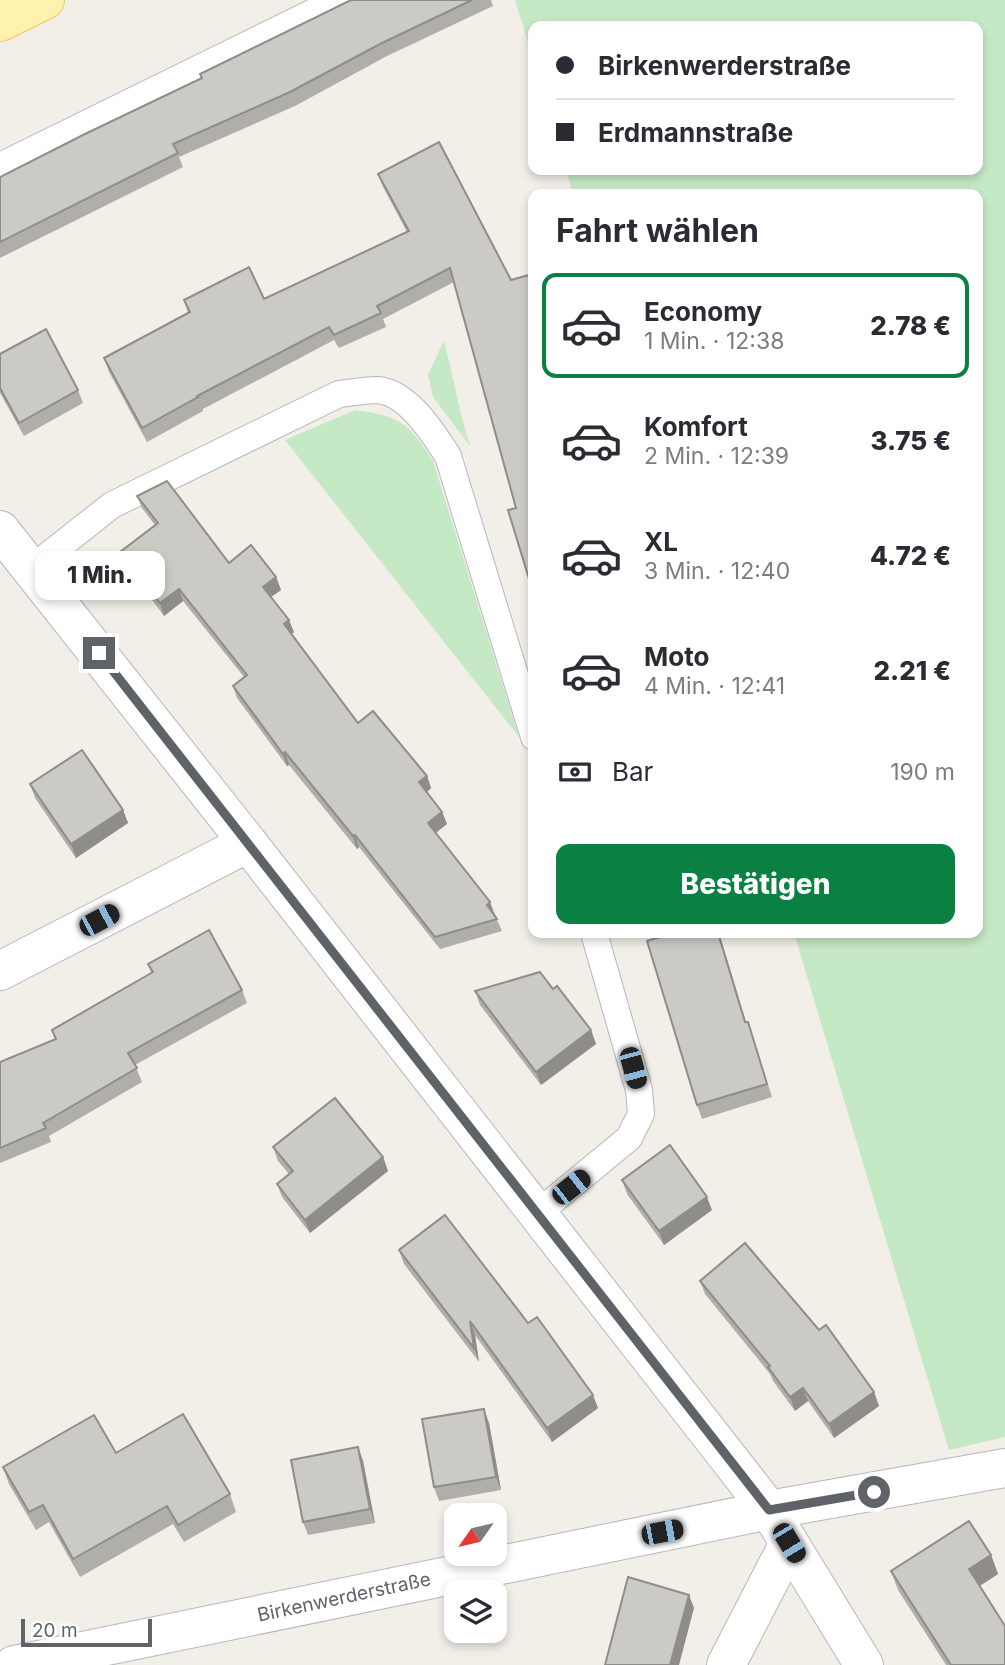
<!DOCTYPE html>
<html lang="de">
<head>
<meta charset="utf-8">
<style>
	body { margin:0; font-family:Inter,sans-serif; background:#f2f2f3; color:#2b2b33; height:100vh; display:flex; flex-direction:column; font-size:26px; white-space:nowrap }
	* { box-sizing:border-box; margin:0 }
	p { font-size:23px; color:#7c7c81 }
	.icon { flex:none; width:38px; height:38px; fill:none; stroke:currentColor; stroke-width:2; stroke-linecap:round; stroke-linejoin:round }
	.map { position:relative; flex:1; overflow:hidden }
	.panel { position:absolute; left:528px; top:189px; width:455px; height:749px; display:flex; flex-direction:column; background:#fff; border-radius:14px; box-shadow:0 4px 10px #0003 }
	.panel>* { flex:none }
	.guide { position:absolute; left:528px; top:21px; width:455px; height:154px; border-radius:14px; box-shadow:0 4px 10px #0003; display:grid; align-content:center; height:154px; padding:0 28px; background:#fff }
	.needle { width:46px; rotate:236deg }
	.fabs { position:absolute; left:444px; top:1503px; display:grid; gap:14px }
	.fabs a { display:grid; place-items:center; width:63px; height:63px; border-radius:14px; background:#fff; box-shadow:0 4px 10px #0003; font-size:35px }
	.scale { position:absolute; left:21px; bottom:18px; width:131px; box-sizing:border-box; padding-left:7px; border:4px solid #5f6368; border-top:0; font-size:19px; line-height:24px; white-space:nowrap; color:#5f6368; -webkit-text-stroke:5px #fff; paint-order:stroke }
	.end { position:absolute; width:32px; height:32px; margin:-16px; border:9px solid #5f6368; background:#fff; box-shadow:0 0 0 4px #fff }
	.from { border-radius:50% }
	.bubble { position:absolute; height:49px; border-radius:14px; background:#fff; box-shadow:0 4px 10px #0003; font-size:23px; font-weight:800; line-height:49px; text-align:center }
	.car { position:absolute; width:21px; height:42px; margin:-21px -10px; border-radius:9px; box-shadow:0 0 5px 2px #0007; background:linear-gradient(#222 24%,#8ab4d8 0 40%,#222 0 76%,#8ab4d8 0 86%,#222 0) }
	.guide b { display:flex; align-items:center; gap:24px; height:66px; font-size:26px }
	.guide b+b { border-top:2px solid #e1e1e2 }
	.guide i { width:18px; height:18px; background:#2b2b33 }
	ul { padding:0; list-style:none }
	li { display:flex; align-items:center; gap:21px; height:105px; margin:0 14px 10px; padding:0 14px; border:4px solid transparent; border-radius:14px }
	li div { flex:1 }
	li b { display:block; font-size:26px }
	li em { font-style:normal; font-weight:800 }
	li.on { border-color:#0b8043 }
	li>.icon { width:63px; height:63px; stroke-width:1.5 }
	h2 { padding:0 28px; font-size:32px; line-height:84px }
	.pay { display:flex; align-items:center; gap:18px; height:77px; padding:0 28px; font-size:26px }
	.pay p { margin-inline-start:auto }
	.cta { display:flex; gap:14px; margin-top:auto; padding:14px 28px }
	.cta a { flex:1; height:80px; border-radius:14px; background:#0b8043; color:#fff; font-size:28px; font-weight:800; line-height:80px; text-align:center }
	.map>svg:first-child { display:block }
	.green { fill:#c5e8c5 }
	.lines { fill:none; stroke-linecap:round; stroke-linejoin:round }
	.service-casing { stroke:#b5b8bc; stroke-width:28 }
	.minor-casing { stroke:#b5b8bc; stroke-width:40 }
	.primary-casing { stroke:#f2c960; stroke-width:40 }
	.service { stroke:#fff; stroke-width:26 }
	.minor { stroke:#fff; stroke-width:38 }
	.primary { stroke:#fff2af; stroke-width:38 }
	.wall { fill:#afaea9 }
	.shaded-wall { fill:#8f8d8a }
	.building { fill:#cccac5; stroke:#8f8d8a; stroke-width:2 }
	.route { stroke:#5f6368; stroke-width:9 }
	.labels { text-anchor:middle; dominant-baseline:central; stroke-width:5; stroke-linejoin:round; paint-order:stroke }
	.street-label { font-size:19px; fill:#5f6368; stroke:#fff }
</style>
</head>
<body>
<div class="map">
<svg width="1005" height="1665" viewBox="0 0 1005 1665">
	<rect width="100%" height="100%" fill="#f1efe8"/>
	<g class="green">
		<polygon points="515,0 1005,0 1005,1437 949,1450 794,933 978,933 978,194 573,194 566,170 978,170 978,26 534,26 534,62"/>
		<polygon points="444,340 462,418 470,446 433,397 428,375"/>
		<path d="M 355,410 C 402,417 407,422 433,461 L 519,737 L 285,440 Z"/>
	</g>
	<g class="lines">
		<defs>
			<g id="service">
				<polyline points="0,166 338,0"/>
				<path d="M 32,568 L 112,505 L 339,394 C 351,393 365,390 377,390 C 408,392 433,433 448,456 L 534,737"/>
				<polyline points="538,1213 629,1138 641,1114 639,1090 594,933"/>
			</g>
			<g id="minor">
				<polyline points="0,530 248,843 769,1510 864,1665"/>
				<polyline points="0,971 248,843"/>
				<polyline points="14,1665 769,1510 1005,1468"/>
				<polyline points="726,1665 789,1543"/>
			</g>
			<polyline id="primary" points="0,22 45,0"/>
		</defs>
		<use href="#service" class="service-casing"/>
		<use href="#minor" class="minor-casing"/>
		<use href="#primary" class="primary-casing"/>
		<use href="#service" class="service"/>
		<use href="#minor" class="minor"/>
		<use href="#primary" class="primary"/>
	</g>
	<g class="wall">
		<polygon points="351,0 491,0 493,6 387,56 295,106 179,157 183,167 0,258 0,177 202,78"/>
		<polygon points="439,142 516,508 454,282 383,319 386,327 339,348 334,340 203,409 203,411 147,442 109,372 104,358 188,313 184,300 264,299 407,232 383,187 378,174"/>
		<polygon points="0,354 78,390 83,403 24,436 0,393"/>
		<polygon points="137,496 229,563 276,577 281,590 271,597 294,632 292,634 358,723 427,776 431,788 427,792 442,812 447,824 436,833 495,915 502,931 440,949 359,847 357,849 289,765 287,766 237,698 233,686 244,677 183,601 164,616 125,564 120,552 155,525 142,508"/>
		<polygon points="30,784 123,810 128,823 76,858 35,798"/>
		<polygon points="674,933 719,933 746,1022 752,1035 772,1097 702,1119 697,1105"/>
		<polygon points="148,964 242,990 247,1003 135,1065 142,1082 49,1136 51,1142 0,1163 0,1062 55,1039 52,1030 151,973"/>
		<polygon points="475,991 591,1030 596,1044 541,1085 480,1005"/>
		<polygon points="273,1147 383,1157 388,1171 310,1233 282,1197 277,1184 289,1174 278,1161"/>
		<polygon points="622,1180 712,1210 664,1245 627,1194"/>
		<polygon points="399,1250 528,1323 598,1408 552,1442 475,1335 479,1362 404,1264"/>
		<polygon points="700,1281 819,1330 874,1392 879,1406 834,1438 808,1401 795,1411 773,1381 770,1374 705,1294"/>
		<polygon points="489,1423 501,1490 439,1501 434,1487"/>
		<polygon points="358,1447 363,1461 375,1523 308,1535 303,1522"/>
		<polygon points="116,1453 230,1494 236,1512 184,1542 173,1524 80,1577 49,1522 36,1530 9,1484 3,1467"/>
		<polygon points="991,1555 998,1574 980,1586 1005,1665 946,1665 898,1590 891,1571"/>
	</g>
	<g class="shaded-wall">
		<polygon points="276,577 281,590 268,599 263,587"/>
		<polygon points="179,589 183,601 164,616 160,603"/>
		<polygon points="289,620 294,632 289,636 284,624"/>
		<polygon points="285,752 289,765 287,766 283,754"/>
		<polygon points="427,776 431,788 424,795 419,782"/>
		<polygon points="123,810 128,823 76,858 71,844"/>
		<polygon points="442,812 447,824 432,835 428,823"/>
		<polygon points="355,835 359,847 357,849 353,836"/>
		<polygon points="490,902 495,915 491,918 487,905"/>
		<polygon points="718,933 719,933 750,1036 745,1022"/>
		<polygon points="591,1030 596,1044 541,1085 536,1072"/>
		<polygon points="383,1157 388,1171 310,1233 305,1220"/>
		<polygon points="707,1197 712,1210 664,1245 659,1231"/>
		<polygon points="470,1321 475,1335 479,1362 474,1348"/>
		<polygon points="803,1388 808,1401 795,1411 790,1397"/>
		<polygon points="874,1392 879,1406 834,1438 829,1424"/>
		<polygon points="593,1395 598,1408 552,1442 547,1428"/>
		<polygon points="484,1409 489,1423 501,1490 496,1477"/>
		<polygon points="358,1447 363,1461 375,1523 370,1509"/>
		<polygon points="991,1555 998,1574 976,1588 969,1569"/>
		<polygon points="689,1595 694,1608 679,1665 670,1665"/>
	</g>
	<g class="building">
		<polygon points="351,0 472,0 382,43 290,92 173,144 178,153 0,242 0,177 85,134 202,78 200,74"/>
		<polygon points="439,142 511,280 532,274 534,281 534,595 508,510 516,508 450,268 377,306 381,313 334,335 329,327 197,396 198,397 142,428 104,358 190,312 184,300 249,267 264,299 409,231 378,174"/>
		<polygon points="46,329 78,390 19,423 0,388 0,354"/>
		<polygon points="167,481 229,563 251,545 276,577 263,587 289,620 284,624 358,723 373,711 427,776 419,782 442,812 428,823 490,902 487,905 497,919 435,937 355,835 353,836 285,752 283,754 233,686 247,675 179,589 160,603 120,552 158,523 137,496"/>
		<polygon points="82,750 123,810 71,844 30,784"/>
		<polygon points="209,930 242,990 128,1053 137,1068 43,1123 46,1128 0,1148 0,1062 56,1039 52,1030 153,972 148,964"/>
		<polygon points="674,933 718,933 745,1022 748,1022 767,1084 697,1105 647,941"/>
		<polygon points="540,972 553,989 557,986 591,1030 536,1072 475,991"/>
		<polygon points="335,1098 383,1157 305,1220 277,1184 293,1171 273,1147"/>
		<polygon points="670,1145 707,1197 659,1231 622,1180"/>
		<polygon points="445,1215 528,1323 537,1317 593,1395 547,1428 470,1321 474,1348 399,1250"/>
		<polygon points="745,1243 819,1330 826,1325 874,1392 829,1424 803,1388 790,1397 768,1367 770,1366 700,1281"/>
		<polygon points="484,1409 496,1477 434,1487 422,1419"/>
		<polygon points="183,1414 230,1494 178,1525 167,1506 73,1559 43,1505 29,1512 3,1467 94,1415 116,1453"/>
		<polygon points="358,1447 370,1509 303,1522 291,1460"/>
		<polygon points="969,1521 991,1555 969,1569 1005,1626 1005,1665 951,1665 891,1571"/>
		<polygon points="628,1577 689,1595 670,1665 605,1665"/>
	</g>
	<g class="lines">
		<polyline class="route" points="99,653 769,1510 874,1492"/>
	</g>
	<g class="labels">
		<g class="street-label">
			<text transform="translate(344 1597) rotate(-12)">Birkenwerderstraße</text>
		</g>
	</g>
</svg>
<div class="fabs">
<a><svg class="needle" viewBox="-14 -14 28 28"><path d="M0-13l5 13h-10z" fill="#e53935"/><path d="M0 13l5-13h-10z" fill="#7c7c81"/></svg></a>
<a><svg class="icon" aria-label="layers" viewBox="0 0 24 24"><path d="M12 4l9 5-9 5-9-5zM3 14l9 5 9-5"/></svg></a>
</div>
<div class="scale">20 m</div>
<i class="end from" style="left:874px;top:1492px"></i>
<i class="end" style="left:99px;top:653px"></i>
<div class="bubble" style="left:35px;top:551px;width:130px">1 Min.</div>
<i class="car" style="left:99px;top:920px;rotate:62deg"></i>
<i class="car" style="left:633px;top:1068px;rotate:165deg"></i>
<i class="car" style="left:571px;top:1187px;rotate:52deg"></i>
<i class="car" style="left:662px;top:1532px;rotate:79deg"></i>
<i class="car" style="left:789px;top:1543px;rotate:149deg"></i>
<div class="guide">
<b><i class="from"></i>Birkenwerderstraße</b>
<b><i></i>Erdmannstraße</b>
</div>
<section class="panel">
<h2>Fahrt wählen</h2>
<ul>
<li class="on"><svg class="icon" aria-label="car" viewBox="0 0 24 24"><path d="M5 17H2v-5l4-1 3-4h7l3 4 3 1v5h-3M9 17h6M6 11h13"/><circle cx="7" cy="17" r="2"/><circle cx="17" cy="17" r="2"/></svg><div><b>Economy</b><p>1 Min. · 12:38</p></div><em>2.78 €</em></li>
<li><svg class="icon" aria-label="car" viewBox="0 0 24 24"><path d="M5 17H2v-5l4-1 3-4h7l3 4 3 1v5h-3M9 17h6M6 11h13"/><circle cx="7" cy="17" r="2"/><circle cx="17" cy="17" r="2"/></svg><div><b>Komfort</b><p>2 Min. · 12:39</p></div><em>3.75 €</em></li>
<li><svg class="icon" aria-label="car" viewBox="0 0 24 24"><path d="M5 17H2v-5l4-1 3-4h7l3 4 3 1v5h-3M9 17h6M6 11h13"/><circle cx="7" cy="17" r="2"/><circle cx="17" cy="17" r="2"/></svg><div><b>XL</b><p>3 Min. · 12:40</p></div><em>4.72 €</em></li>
<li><svg class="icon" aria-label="car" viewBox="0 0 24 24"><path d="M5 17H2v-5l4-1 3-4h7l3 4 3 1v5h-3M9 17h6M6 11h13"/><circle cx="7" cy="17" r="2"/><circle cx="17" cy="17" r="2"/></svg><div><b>Moto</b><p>4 Min. · 12:41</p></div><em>2.21 €</em></li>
</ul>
<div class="pay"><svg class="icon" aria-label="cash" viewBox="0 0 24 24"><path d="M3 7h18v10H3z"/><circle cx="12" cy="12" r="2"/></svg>Bar<p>190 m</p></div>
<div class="cta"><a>Bestätigen</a></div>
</section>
</div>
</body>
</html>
